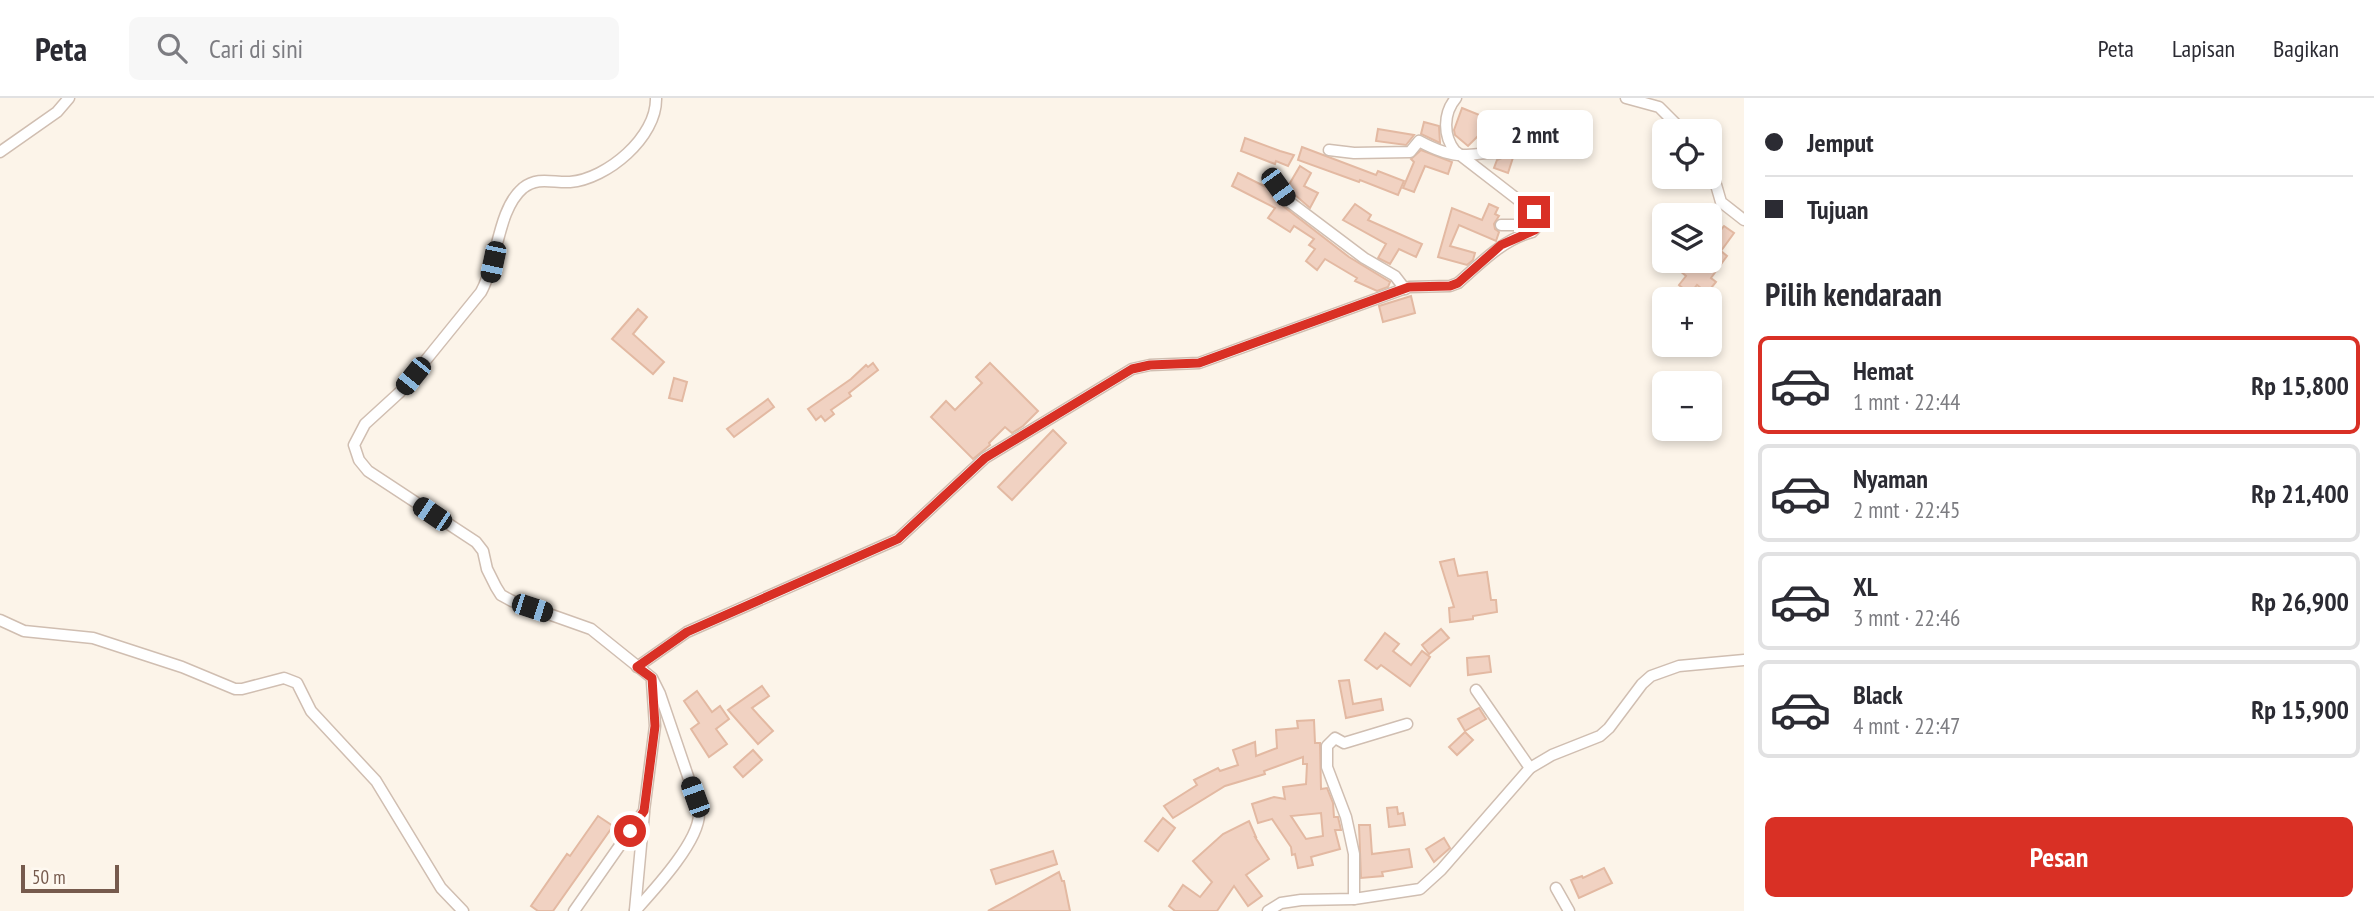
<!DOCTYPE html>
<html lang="id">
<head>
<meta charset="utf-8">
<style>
	body { margin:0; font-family:"PT Sans Narrow",sans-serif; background:#f7f7f7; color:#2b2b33; height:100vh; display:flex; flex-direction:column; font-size:26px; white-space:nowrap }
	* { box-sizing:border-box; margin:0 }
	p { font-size:23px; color:#7c7c81 }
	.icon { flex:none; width:38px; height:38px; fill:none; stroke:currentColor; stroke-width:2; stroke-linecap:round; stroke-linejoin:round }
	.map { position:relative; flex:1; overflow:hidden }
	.details { display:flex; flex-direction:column; background:#fff; width:630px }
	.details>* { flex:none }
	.top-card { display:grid; align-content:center; height:154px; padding:0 21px; background:#fff }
	.controls { position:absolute; left:1652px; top:21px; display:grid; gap:14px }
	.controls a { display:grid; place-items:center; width:70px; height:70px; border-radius:10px; background:#fff; box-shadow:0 4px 10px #0003; font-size:35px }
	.scale { position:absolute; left:21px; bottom:18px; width:98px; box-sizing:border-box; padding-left:7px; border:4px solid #765a4d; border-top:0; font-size:19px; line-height:24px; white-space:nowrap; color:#765a4d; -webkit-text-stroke:5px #fef8f0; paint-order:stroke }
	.end { position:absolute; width:32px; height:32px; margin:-16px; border:9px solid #d93025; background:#fff; box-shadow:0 0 0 4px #fff }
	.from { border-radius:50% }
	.bubble { position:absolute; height:49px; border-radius:10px; background:#fff; box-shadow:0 4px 10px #0003; font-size:23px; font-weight:600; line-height:49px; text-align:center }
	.car { position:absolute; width:21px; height:42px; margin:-21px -10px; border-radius:9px; box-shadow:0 0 5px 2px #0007; background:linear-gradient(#222 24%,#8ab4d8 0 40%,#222 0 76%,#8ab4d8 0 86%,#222 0) }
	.top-card b { display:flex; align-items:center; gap:24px; height:66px; font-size:26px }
	.top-card b+b { border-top:2px solid #e1e1e2 }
	.top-card i { width:18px; height:18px; background:#2b2b33 }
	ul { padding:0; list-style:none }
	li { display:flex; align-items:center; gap:21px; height:98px; margin:0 14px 10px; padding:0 7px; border:4px solid #e1e1e2; border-radius:10px }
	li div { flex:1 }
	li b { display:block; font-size:26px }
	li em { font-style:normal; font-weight:600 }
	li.active { border-color:#d93025 }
	li>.icon { width:63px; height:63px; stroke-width:1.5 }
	h2 { padding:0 21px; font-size:32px; line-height:84px }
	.primary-button { display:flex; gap:14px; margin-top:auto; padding:14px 21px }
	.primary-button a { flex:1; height:80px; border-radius:10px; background:#d93025; color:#fff; font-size:28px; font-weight:600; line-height:80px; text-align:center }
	header { display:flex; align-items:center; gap:42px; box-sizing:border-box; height:98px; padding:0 35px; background:#fff; border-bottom:2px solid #e1e1e2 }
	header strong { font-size:33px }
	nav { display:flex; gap:38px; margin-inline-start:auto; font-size:24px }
	.search { width:490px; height:63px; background:#f7f7f7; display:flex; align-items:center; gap:18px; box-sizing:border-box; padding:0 24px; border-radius:10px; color:#7c7c81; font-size:26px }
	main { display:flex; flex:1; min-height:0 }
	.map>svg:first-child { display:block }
	.building { fill:#f1d2c2; stroke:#e3b9a2; stroke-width:2; fill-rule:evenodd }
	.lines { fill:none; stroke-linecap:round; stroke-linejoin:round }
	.street-casing { stroke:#d0beb1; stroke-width:13 }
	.street { stroke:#fff; stroke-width:10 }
	.route { stroke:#d93025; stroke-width:9 }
</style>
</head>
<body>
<header>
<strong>Peta</strong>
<div class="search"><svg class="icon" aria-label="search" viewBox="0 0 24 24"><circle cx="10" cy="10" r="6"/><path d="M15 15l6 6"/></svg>Cari di sini</div>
<nav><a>Peta</a><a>Lapisan</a><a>Bagikan</a></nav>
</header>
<main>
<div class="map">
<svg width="1744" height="813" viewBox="0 0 1744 813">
	<rect width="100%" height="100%" fill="#fcf4e9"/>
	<g class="building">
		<polygon points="1462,10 1487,20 1483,33 1468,48 1455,37 1454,32"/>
		<polygon points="1424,24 1439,28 1440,45 1421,36"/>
		<polygon points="1378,31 1414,37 1406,47 1376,43"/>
		<polygon points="1507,36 1519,41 1508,75 1494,70 1497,62 1506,58 1506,52 1502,48"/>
		<polygon points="1245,40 1280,53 1294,57 1288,68 1276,63 1275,66 1241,53"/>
		<polygon points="1302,49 1376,77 1378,73 1404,83 1398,97 1360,82 1359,84 1298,62"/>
		<polygon points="1421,52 1452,64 1448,76 1425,68 1414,94 1403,90 1414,64 1411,61"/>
		<polygon points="1300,68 1311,75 1304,88 1318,95 1310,110 1287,90"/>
		<polygon points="1238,75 1270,91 1283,108 1349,159 1390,184 1388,189 1377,193 1355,183 1357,180 1325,161 1317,172 1306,163 1315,151 1309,147 1314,141 1294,128 1290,134 1268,120 1275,110 1232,88"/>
		<polygon points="1355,106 1371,117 1368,122 1422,146 1416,159 1399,151 1390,166 1378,160 1386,146 1343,122"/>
		<polygon points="1489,106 1498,110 1495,116 1499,118 1494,126 1495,131 1499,134 1496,143 1459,127 1450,148 1475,155 1473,162 1467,167 1438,159 1452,110 1482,122"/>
		<polygon points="1724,128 1734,135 1721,153 1727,158 1711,180 1716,184 1707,195 1697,187 1690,196 1679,187 1686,178 1679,172 1686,163 1710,163 1710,145"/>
		<polygon points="1411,198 1415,215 1383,224 1379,208"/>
		<polygon points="638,211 647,219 633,236 664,264 653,276 612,241"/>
		<polygon points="873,265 878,272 849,295 851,298 831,312 834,316 825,323 821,318 816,322 808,311 851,281 866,267 868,269"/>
		<polygon points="990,265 1038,313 1023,328 1012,335 1005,329 989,345 990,347 973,361 931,319 946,303 955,312 982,285 976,279"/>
		<polygon points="674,280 687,284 682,303 669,300"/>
		<polygon points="768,301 774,309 734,339 727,331"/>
		<polygon points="1053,332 1066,345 1012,402 998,389"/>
		<polygon points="1454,461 1458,478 1487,474 1491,502 1496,502 1497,514 1473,518 1473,521 1450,524 1449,510 1454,509 1440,464"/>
		<polygon points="1441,531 1449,540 1429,556 1422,547"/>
		<polygon points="1385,535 1399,546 1393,553 1411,567 1422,553 1430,559 1410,588 1381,567 1377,571 1365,562"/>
		<polygon points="1489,558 1491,574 1468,577 1467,560"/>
		<polygon points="1349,582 1353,606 1381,601 1383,612 1346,620 1339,583"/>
		<polygon points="762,588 769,598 752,610 773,633 758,646 728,612"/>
		<polygon points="697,593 712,614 720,608 729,621 716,631 727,646 709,659 691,631 699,625 684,603"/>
		<polygon points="1479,610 1486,621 1465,633 1458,621"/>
		<path d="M 1314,622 L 1315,645 L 1320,645 L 1321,691 L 1327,690 L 1333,705 L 1334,719 L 1338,719 L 1341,732 L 1335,732 L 1340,751 L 1311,759 L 1313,767 L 1298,770 L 1295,756 L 1292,757 L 1291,749 L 1272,721 L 1258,725 L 1252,706 L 1274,699 L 1285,701 L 1283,689 L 1306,686 L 1307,666 L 1303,666 L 1303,659 L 1264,673 L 1265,676 L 1225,688 L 1173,720 L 1164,708 L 1197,687 L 1194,682 L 1218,670 L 1220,673 L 1238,667 L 1233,652 L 1255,644 L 1256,658 L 1277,650 L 1276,632 L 1298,630 L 1297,623 ZM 1321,715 L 1323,738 L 1306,741 L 1291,718 Z"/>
		<polygon points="1465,634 1473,642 1457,657 1449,649"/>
		<polygon points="753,652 762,662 743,679 734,669"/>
		<polygon points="1397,709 1398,716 1403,715 1405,727 1389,729 1387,710"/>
		<polygon points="598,718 613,728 553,813 538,813 531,808 567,756 570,758"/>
		<polygon points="1163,720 1175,730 1158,753 1145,743"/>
		<polygon points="1249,723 1256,739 1255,739 1269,761 1246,777 1262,798 1248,808 1234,788 1217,813 1175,813 1169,808 1183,787 1200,799 1212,784 1193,763 1223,736"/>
		<polygon points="1359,727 1370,727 1372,756 1409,751 1412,769 1382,774 1383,778 1361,780"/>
		<polygon points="1444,740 1450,750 1434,764 1426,751"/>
		<polygon points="1053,753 1057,766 996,786 991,772"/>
		<polygon points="1604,770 1612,785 1579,800 1571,782 1582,778 1583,780"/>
		<polygon points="1059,774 1062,783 1064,783 1070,813 988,813"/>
	</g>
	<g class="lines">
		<defs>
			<g id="street">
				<polyline points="1626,0 1659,9 1683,33"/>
				<path d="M 1329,52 L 1354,55 L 1410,54 L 1419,43 C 1432,50 1449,58 1464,57 C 1476,57 1487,54 1499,55"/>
				<polyline points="0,54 57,14 69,0"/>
				<polyline points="1710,66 1721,104 1744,122"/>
				<polyline points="1277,89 1287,102 1364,160 1395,178 1405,191"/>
				<polyline points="1501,127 1515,127 1531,134"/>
				<polyline points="0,522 24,533 93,540 182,569 235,591 242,591 284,580 297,585 311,613 376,683 441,790 463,813"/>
				<path d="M 637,569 L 687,534 L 898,441 L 985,360 L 1132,271 L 1150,267 L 1199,265 L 1409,189 L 1450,188 L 1458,185 C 1481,165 1502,142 1532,134 C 1541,127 1536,117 1530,111 L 1455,53 C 1443,38 1443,15 1456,0"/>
				<polyline points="1476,592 1530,670"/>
				<polyline points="1556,790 1569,813"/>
				<polyline points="1354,801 1354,756 1346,719 1327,669 1327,648 1335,640 1344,645 1407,626"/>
				<polyline points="635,812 644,715"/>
				<polyline points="574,813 644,713 655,628 652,584"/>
				<path d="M 635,813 C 653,793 699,744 699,716 C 698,711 696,704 695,699 L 660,596 L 652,580 L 591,531 L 512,503 L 501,497 L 496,489 L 487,471 L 483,453 L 476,444 L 368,373 L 359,362 L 354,347 L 365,326 L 400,294 L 481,194 C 498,164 497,112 523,90 C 538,78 553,85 570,84 C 607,81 657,39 656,0"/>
				<polyline points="1268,813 1281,805 1301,802 1354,801 1420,791 1441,772 1530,670 1552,657 1600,638 1609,630 1642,586 1651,578 1679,568 1744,562"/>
			</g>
		</defs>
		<use href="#street" class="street-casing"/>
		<use href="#street" class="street"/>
	</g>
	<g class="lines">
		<polyline class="route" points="630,733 644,713 655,628 652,580 637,569 687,534 898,441 985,360 1132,271 1150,267 1199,265 1409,189 1450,188 1458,185 1501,147 1535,132 1537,125 1534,114"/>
	</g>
</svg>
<div class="controls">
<a><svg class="icon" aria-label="locate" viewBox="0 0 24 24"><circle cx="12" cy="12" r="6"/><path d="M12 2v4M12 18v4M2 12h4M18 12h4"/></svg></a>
<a><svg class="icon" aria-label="layers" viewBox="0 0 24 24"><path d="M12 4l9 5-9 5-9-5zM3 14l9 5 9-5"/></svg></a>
<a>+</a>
<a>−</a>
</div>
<div class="scale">50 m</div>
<i class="end from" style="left:630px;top:733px"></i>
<i class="end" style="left:1534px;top:114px"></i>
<div class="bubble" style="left:1477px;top:12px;width:116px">2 mnt</div>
<i class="car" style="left:1278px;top:89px;rotate:144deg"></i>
<i class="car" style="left:493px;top:164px;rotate:192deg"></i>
<i class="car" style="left:413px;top:278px;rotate:219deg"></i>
<i class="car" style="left:432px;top:416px;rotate:304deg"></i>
<i class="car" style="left:532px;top:510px;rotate:108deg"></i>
<i class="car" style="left:695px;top:699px;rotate:340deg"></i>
</div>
<section class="details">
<div class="top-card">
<b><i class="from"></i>Jemput</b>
<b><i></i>Tujuan</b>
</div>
<h2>Pilih kendaraan</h2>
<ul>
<li class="active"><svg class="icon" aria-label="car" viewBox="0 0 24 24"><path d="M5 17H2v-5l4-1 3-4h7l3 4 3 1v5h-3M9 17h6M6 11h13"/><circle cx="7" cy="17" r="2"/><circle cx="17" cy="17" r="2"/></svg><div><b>Hemat</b><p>1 mnt · 22:44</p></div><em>Rp 15,800</em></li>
<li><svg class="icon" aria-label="car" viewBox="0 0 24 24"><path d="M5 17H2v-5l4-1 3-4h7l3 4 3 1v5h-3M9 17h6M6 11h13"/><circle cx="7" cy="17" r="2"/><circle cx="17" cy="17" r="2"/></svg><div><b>Nyaman</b><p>2 mnt · 22:45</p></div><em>Rp 21,400</em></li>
<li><svg class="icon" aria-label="car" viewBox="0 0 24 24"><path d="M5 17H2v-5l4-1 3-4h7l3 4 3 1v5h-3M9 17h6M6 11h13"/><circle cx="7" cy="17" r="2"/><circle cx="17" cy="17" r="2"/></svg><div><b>XL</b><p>3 mnt · 22:46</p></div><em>Rp 26,900</em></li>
<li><svg class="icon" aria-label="car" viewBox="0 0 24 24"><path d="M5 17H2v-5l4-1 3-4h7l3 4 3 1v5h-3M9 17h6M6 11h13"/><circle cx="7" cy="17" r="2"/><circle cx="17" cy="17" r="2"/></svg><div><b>Black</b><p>4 mnt · 22:47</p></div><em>Rp 15,900</em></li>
</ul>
<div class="primary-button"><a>Pesan</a></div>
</section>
</main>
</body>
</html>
